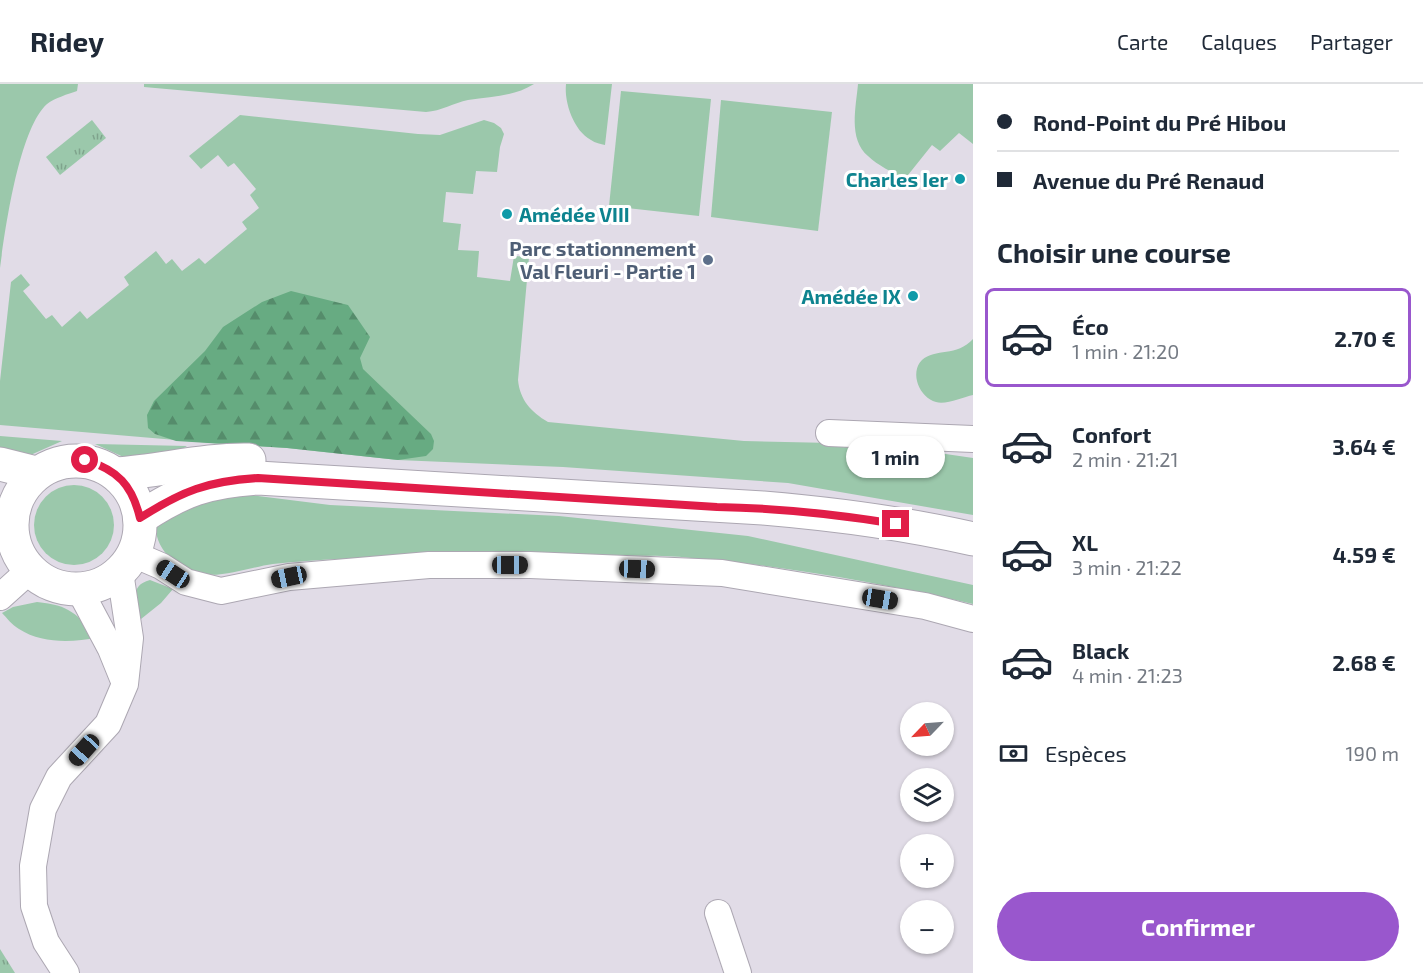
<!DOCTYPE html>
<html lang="fr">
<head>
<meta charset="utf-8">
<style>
	body { margin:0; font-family:"Exo 2",sans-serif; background:#f2f2f3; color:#1f2937; height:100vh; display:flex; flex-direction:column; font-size:22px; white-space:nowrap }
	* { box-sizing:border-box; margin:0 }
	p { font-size:20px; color:#747a83 }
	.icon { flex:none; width:33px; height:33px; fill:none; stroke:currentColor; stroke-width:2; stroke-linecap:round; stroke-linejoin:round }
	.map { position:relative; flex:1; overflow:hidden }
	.details { display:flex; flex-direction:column; background:#fff; width:450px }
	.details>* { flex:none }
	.top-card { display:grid; align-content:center; height:132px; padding:0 24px; background:#fff }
	.needle { width:39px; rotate:245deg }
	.tools { position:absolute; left:900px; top:618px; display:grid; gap:12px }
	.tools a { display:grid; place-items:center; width:54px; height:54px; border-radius:50%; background:#fff; box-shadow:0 2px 4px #0004; font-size:30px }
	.end { position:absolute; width:27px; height:27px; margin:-14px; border:8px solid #e11d48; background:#fff; box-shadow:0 0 0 3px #fff }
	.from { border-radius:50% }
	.bubble { position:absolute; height:42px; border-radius:21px; background:#fff; box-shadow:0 2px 4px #0004; font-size:20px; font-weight:700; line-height:42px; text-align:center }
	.car { position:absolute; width:18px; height:36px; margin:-18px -9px; border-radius:8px; box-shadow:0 0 4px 2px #0007; background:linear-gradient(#222 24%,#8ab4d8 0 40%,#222 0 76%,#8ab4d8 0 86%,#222 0) }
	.top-card b { display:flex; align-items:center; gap:21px; height:57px; font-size:22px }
	.top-card b+b { border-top:2px solid #e0e1e3 }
	.top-card i { width:15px; height:15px; background:#1f2937 }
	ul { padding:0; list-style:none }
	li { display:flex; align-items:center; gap:18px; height:99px; margin:0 12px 9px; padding:0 12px; border:3px solid transparent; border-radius:9px }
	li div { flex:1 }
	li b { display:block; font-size:22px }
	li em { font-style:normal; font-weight:700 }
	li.current { border-color:#9957cd }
	li>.icon { width:54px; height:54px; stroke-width:1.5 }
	h2 { padding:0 24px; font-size:27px; line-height:72px }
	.pay { display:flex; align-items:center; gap:15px; height:66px; padding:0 24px; font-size:22px }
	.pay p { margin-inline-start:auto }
	.button { display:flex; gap:12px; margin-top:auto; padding:12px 24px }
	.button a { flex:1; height:69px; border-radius:36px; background:#9957cd; color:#fff; font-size:24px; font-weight:700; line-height:69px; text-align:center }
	header { display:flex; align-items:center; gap:36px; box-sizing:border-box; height:84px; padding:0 30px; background:#fff; border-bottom:2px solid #e0e1e3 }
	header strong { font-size:28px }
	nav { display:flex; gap:33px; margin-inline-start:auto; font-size:21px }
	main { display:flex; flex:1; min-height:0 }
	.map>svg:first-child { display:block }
	.grass { fill:#9bc8ab }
	.forest { fill:url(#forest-firs) }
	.park { fill:url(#park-tufts) }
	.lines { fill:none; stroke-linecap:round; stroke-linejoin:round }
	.street-casing { stroke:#aca7b2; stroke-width:28 }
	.secondary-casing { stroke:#aca7b2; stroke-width:35 }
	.street { stroke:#fff; stroke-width:26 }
	.secondary { stroke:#fff; stroke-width:33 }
	.route { stroke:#e11d48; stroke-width:8 }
	.culture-dot { fill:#0f9aa8; stroke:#fff; stroke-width:2 }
	.service-dot { fill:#5c6f8a; stroke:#fff; stroke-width:2 }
	.labels { text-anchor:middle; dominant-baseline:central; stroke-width:6; stroke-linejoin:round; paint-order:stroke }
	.culture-label { font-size:20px; font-weight:bold; fill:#0d838f; stroke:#fff; text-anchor:end }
	.service-label { font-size:20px; font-weight:bold; fill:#4e5e75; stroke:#fff; text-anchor:end }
</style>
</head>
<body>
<header>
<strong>Ridey</strong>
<nav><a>Carte</a><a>Calques</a><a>Partager</a></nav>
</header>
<main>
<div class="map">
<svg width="973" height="889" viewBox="0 0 973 889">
	<defs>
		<pattern id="forest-firs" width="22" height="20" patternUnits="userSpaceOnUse" patternTransform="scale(1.5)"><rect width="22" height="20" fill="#67ab82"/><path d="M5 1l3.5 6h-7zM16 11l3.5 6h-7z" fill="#558c6b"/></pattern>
		<pattern id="park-tufts" width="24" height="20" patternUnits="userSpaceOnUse" patternTransform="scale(1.5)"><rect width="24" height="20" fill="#9bc8ab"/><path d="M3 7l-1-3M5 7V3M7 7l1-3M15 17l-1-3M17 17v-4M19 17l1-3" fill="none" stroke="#7fa38c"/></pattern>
	</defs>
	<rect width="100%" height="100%" fill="#e1dce7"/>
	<g class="grass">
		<path d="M 0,0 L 78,0 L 77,7 C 68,10 55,14 47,20 C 19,45 5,146 0,184 Z"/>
		<path d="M 144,0 L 534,0 C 513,13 492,12 468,16 C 454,19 441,27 426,28 L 144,3 Z"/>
		<path d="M 566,0 L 612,0 L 605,61 C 601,60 595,59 591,56 C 574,47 564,19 566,0 Z"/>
		<path d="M 858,0 L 973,0 L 973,60 L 959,49 L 940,67 L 932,61 L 904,96 C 892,87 878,82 868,72 C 848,55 856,23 858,0 Z"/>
		<polygon points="621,7 711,15 699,132 609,122"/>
		<polygon points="721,16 832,28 818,147 711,133"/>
		<path d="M 240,31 L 418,50 L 440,51 L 484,36 L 494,39 L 501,44 L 504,50 L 500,63 L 497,88 L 476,87 L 473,110 L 446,108 L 443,138 L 461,140 L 458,166 L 479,167 L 477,193 L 510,197 L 514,172 L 529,173 L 518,296 C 520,316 531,328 548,338 L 744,357 L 832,359 L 932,368 L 973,374 L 973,431 L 788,399 L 563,383 L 398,376 L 287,364 L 211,359 L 0,341 L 0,297 L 11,198 L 21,190 L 30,201 L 23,207 L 46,235 L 52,231 L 62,243 L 80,227 L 87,235 L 129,201 L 124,193 L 156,167 L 166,180 L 172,175 L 182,187 L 199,174 L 205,180 L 247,145 L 242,138 L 259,124 L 250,111 L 256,105 L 234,79 L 228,83 L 218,71 L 201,85 L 189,72 Z"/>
		<path d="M 973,255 L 973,311 C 963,313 946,321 936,318 C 920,314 909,289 922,276 C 935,264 957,273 973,255 Z"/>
		<polygon points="0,352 62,357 26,373 0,371"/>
		<polygon points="95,360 187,362 172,371 130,376"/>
		<circle cx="74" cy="441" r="40"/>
		<path d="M 251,411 L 330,421 L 559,432 L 748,452 L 973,501 L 973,520 C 880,499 786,482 691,474 C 665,471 639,472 614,472 C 545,470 477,471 409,472 C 364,474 318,475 273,480 C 251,483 223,494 201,490 C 179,487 154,465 156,441 L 173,428 L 226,413 Z"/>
		<path d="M 150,496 L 173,505 L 161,519 L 141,535 C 137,518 128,502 150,496 Z"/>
		<path d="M 37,518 C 70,521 77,530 97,554 C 72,558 42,560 19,545 C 12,541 7,534 2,529 L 13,523 Z"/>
	</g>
	<polygon class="forest" points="291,207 348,221 370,253 360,274 363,285 431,350 434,357 433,365 426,372 398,376 287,364 176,357 155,350 148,344 147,331 154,317 205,267 223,243 262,218"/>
	<g class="park">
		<polygon points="92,36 106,54 60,91 46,73"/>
		<polygon points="0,865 15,889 0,889"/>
	</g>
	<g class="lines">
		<defs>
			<g id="street">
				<polyline points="829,349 973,355"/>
				<polyline points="133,470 161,482 186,498 221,507 289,493 429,481 530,481 722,489 925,522 973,535"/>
				<polyline points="79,505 111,565 124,597"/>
				<polyline points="0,513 30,486"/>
				<polyline points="718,829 738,889"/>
				<polyline points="66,889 46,858 34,822 33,782 43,725 59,693 108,640 125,600 130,554 120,488"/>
			</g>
			<g id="secondary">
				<circle cx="76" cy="441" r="64"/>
				<polyline points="0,380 36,389"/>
				<path d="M 116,390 C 161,387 204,375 249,376"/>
				<path d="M 140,434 C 182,406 208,397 258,394 L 763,424 C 834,430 904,439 973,455"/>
			</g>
		</defs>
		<use href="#street" class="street-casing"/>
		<use href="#secondary" class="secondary-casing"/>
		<use href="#street" class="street"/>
		<use href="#secondary" class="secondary"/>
	</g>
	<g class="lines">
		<path class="route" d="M 85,376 C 118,386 132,401 140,434 C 182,407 208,397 258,394 L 717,423 C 777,424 836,430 896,440"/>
	</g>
	<g class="culture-dot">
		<circle cx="960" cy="95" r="6"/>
		<circle cx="507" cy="130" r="6"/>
		<circle cx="913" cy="212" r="6"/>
	</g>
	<circle class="service-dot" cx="708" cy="176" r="6"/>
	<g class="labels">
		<g class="culture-label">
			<text x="948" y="95">Charles Ier</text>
			<text x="519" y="130" text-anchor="start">Amédée VIII</text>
			<text x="901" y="212">Amédée IX</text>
		</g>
		<g class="service-label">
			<text x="696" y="164">Parc stationnement<tspan x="696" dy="23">Val Fleuri - Partie 1</tspan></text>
		</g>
	</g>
</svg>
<div class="tools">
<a><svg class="needle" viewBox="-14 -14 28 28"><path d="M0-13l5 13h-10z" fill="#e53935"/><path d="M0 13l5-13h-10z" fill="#747a83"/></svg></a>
<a><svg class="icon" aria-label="layers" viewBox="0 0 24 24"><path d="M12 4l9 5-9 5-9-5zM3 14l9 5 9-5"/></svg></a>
<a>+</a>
<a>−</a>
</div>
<i class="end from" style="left:85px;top:376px"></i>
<i class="end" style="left:896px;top:440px"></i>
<div class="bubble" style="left:846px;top:352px;width:99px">1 min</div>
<i class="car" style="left:510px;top:481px;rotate:90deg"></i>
<i class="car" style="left:637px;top:485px;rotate:92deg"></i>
<i class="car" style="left:173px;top:490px;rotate:303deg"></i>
<i class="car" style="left:289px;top:493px;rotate:258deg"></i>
<i class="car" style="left:880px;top:515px;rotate:99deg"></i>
<i class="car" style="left:84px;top:666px;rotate:222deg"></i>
</div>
<section class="details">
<div class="top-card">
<b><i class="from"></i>Rond-Point du Pré Hibou</b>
<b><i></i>Avenue du Pré Renaud</b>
</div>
<h2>Choisir une course</h2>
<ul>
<li class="current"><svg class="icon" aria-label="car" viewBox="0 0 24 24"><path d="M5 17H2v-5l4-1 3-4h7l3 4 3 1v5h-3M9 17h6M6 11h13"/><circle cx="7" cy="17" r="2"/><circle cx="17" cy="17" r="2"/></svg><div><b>Éco</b><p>1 min · 21:20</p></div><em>2.70 €</em></li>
<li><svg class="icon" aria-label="car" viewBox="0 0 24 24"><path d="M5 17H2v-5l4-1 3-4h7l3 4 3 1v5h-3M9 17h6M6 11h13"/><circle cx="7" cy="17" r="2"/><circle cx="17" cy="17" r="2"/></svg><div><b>Confort</b><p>2 min · 21:21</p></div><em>3.64 €</em></li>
<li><svg class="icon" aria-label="car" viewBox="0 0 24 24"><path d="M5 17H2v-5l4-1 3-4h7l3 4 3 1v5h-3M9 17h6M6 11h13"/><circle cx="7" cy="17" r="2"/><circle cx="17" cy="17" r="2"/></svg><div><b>XL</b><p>3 min · 21:22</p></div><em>4.59 €</em></li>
<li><svg class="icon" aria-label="car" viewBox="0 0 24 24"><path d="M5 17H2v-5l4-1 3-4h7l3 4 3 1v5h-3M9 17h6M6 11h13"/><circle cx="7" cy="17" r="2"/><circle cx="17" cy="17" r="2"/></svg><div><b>Black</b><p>4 min · 21:23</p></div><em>2.68 €</em></li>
</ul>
<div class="pay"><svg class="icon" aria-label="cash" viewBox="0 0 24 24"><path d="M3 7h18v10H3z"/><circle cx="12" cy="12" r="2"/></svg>Espèces<p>190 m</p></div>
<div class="button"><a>Confirmer</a></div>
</section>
</main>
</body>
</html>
